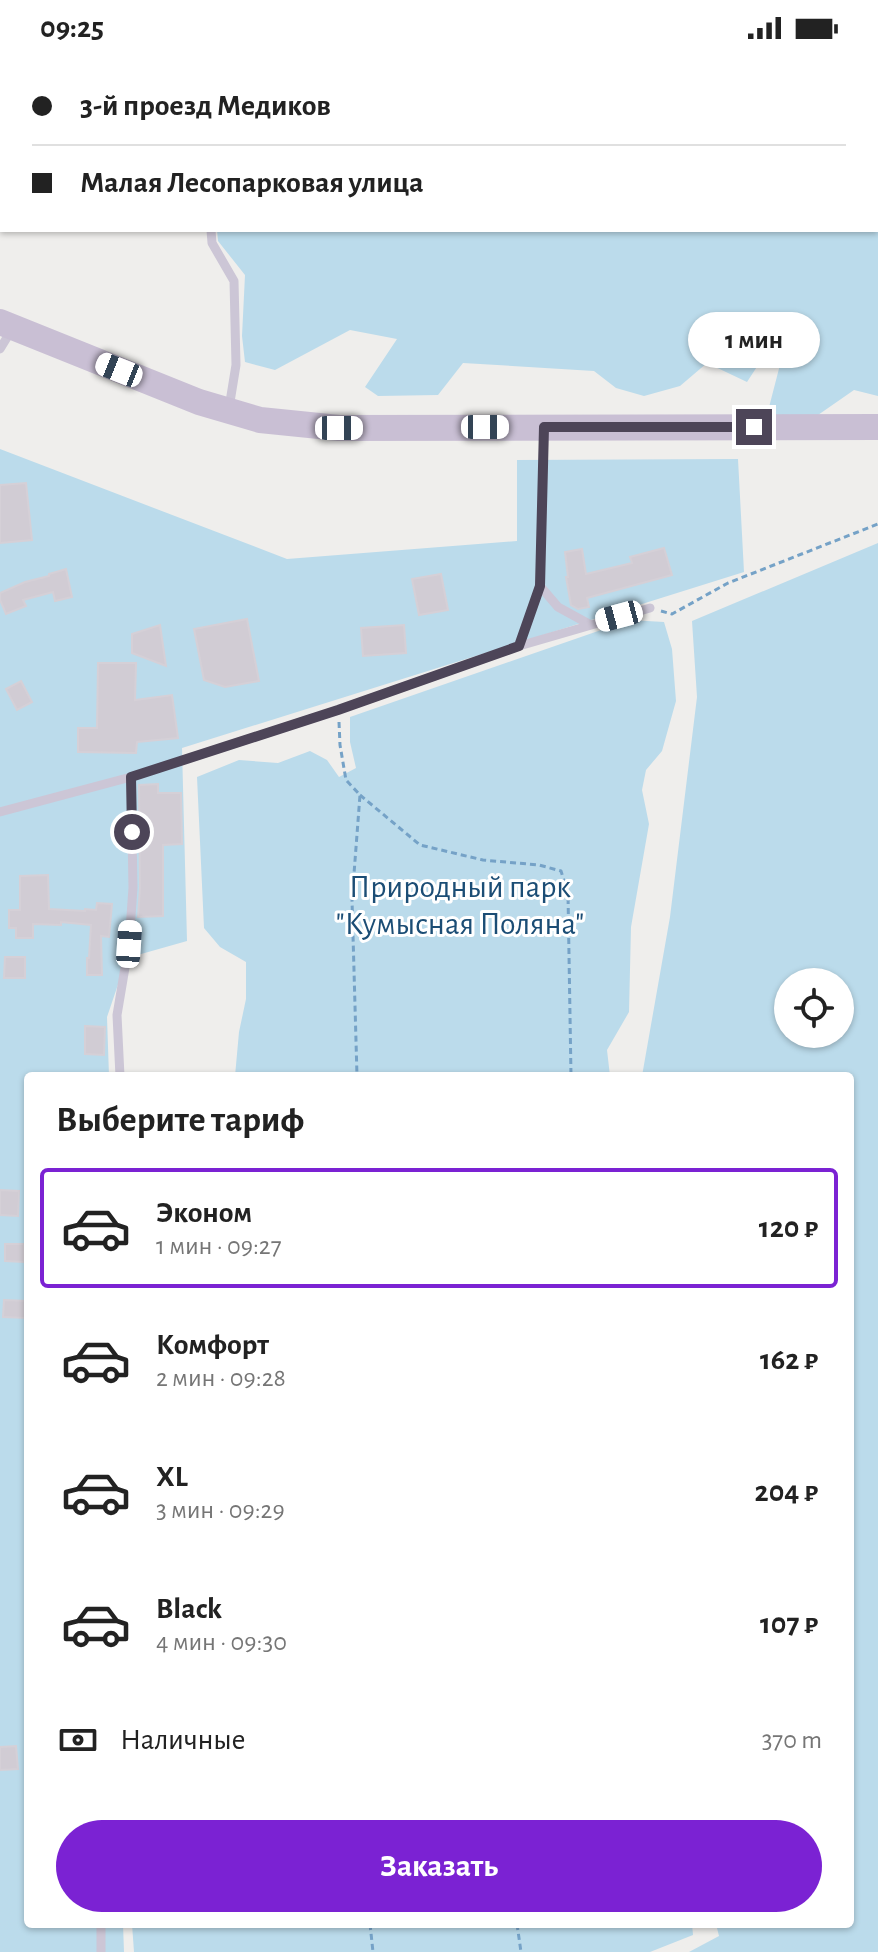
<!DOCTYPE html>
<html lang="ru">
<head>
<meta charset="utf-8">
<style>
	body { margin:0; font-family:"Alegreya Sans",sans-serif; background:#f6f6f6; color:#222; height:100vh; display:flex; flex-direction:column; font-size:30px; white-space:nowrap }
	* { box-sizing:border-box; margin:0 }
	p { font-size:26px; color:#767676 }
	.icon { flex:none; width:44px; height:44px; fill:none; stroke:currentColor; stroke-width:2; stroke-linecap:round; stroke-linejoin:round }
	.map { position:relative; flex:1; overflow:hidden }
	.details { position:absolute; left:24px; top:1016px; width:830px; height:856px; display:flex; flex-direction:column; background:#fff; border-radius:8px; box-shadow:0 2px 6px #0004 }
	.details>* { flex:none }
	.hud { position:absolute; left:0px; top:0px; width:878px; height:176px; box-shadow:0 2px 6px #0004; display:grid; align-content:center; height:176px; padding:0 32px; background:#fff }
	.controls { position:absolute; left:774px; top:912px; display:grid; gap:16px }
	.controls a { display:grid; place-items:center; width:80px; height:80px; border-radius:50%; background:#fff; box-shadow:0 2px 6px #0004; font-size:40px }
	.end { position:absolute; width:36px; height:36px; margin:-18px; border:10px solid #4d4558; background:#fff; box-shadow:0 0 0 4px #fff }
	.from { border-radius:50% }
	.bubble { position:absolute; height:56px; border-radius:28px; background:#fff; box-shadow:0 2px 6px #0004; font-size:26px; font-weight:600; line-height:56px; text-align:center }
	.car { position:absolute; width:24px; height:48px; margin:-24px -12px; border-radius:10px; box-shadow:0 0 6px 2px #0007; background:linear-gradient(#fff 24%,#345 0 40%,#fff 0 76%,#345 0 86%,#fff 0) }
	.hud b { display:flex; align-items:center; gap:28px; height:76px; font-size:30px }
	.hud b+b { border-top:2px solid #e0e0e0 }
	.hud i { width:20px; height:20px; background:#222 }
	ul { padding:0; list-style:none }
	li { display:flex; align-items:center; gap:24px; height:120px; margin:0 16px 12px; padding:0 16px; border:4px solid transparent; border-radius:8px }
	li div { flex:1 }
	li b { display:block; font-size:30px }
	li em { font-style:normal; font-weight:600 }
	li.on { border-color:#7b22d3 }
	li>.icon { width:72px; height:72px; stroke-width:1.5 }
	h2 { padding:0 32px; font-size:36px; line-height:96px }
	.pay { display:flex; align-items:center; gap:20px; height:88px; padding:0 32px; font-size:30px }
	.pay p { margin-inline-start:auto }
	.cta { display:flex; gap:16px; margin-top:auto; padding:16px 32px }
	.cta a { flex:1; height:92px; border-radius:48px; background:#7b22d3; color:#fff; font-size:32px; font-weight:600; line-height:92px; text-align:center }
	.status { display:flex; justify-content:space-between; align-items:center; height:56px; padding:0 40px; background:#fff; direction:ltr }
	.status svg { height:22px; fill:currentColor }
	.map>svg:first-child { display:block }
	.green { fill:#bbdbeb; fill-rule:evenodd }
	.building { fill:#d1ccd4; stroke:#d5d0d7; stroke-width:2 }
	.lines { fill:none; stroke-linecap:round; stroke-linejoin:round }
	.path { stroke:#75a2c7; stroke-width:3; stroke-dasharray:6 4; stroke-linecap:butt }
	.lane { stroke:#ccc6d6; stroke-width:9 }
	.secondary { stroke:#c9bfd4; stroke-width:26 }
	.route { stroke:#4d4558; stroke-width:10 }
	.labels { text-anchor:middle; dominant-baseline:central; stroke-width:6; stroke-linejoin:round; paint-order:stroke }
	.park-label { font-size:32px; fill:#1b4d75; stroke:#fff }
</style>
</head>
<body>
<div class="status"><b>09:25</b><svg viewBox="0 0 49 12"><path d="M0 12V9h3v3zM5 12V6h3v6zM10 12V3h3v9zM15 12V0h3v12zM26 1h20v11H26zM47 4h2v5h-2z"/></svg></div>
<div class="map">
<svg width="878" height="1896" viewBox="0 0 878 1896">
	<rect width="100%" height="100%" fill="#efeeec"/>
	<g class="green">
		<polygon points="211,0 663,0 693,2 211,2"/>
		<polygon points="876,3 878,3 878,340 854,334 818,359 767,359 782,301 768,294 747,326 707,307 680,330 644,340 616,332 594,315 463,307 438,339 378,340 365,331 397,283 350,274 275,314 245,306 242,280 245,219 218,185 217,174 876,174"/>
		<polygon points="0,393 287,503 517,485 517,404 738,403 744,516 182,692 187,885 127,902 107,961 109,1020 28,1020 28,1868 123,1868 124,1896 0,1896"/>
		<path d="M 878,487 L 878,1896 L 689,1896 L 719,1880 L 716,1868 L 850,1868 L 850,1020 L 642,1020 L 670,861 L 697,641 L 692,565 ZM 788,926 L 840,926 L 840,978 L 788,978 Z"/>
		<polygon points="630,564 664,566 672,593 676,645 662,695 646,714 642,734 649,768 631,871 629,956 607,994 610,1020 235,1020 239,976 246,943 246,906 220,891 204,872 197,721 239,704 278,707 310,695 327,704 339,721 356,712 350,686 350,661"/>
		<polygon points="132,1868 692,1868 693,1879 650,1896 134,1896"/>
	</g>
	<g class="building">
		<polygon points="26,427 32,484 0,487 0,429"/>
		<polygon points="664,492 672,519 587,542 589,551 578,553 571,549 566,521 568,521 565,496 582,493 586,518 632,507 630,501"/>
		<polygon points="66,513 72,541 55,545 53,536 23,544 26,550 6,558 0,544 0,537 25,526 49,520 49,518"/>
		<polygon points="441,518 448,554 419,559 412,523"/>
		<polygon points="247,563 259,625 225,631 204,624 194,573"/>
		<polygon points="160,569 166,610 132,597 132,578"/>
		<polygon points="404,569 406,597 363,600 361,572"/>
		<polygon points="98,607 136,607 135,644 172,639 178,682 137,686 136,697 78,696 78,672 97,672"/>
		<polygon points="21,625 32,646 17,654 6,633"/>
		<polygon points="158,728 158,737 181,737 182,788 163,789 163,860 138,861 140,832 139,729"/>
		<polygon points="48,819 49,853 85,855 85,853 96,854 97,847 112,848 109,881 101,880 102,919 87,919 87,902 89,902 91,869 61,866 61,869 33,868 33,882 16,882 16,872 9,872 9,854 20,854 20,820"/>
		<polygon points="5,901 25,901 25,922 4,922"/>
		<polygon points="85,970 105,971 104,999 85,998"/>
		<polygon points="0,1134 19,1135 18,1160 0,1159"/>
		<polygon points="5,1188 24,1188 24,1206 5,1205"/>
		<polygon points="4,1244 28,1245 28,1262 3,1261"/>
		<polygon points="16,1690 18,1713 0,1714 0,1691"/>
	</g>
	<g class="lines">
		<g class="path">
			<polyline points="661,555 672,558 728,527 878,468"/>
			<polyline points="339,666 340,689 346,724 360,739 352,844 357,1020"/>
			<polyline points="360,739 420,789 483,804 539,809 561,815 568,838 571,1020"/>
			<polyline points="370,1868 373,1896"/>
			<polyline points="517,1868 521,1896"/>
		</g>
		<g class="lane">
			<polyline points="205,2 205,0"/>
			<polyline points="211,174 212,187 234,225 236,309 229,352"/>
			<polyline points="0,293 11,275"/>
			<polyline points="540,530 544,373"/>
			<polyline points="519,590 540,530 558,551 589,568"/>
			<polyline points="0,756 131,721 338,654 519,590 650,552"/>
			<polyline points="120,1020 117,959 129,888 133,832 131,721"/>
			<polyline points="101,1868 101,1896"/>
		</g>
		<polyline class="secondary" points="0,266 199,346 260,364 339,372 878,371"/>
	</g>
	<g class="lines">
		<polyline class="route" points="132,776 131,721 338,654 519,590 540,530 544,371 754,371"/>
	</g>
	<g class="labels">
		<g class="park-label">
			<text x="460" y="831">Природный парк<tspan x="460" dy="37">"Кумысная Поляна"</tspan></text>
		</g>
	</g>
</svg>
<div class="controls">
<a><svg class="icon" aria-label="locate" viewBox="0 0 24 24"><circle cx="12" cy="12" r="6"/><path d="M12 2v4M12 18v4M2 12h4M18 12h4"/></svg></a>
</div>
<i class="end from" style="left:132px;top:776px"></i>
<i class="end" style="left:754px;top:371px"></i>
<div class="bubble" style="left:688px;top:256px;width:132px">1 мин</div>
<i class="car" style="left:119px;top:314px;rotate:292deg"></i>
<i class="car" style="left:485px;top:371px;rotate:90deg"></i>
<i class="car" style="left:339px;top:372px;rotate:90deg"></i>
<i class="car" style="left:619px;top:560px;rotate:255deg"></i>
<i class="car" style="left:129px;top:888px;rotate:4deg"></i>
<div class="hud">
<b><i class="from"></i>3-й проезд Медиков</b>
<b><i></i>Малая Лесопарковая улица</b>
</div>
<section class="details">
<h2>Выберите тариф</h2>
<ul>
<li class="on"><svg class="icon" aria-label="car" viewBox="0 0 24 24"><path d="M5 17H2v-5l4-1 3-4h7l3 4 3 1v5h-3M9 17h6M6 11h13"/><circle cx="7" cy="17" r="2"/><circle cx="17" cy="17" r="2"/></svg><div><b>Эконом</b><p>1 мин · 09:27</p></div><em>120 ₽</em></li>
<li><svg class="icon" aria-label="car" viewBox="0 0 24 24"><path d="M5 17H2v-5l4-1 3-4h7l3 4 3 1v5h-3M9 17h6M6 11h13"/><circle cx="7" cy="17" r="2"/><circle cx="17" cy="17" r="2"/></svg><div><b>Комфорт</b><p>2 мин · 09:28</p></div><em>162 ₽</em></li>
<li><svg class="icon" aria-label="car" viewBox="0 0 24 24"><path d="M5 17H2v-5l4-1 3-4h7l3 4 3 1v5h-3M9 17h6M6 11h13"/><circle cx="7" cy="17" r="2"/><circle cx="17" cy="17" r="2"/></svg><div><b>XL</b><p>3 мин · 09:29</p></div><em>204 ₽</em></li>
<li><svg class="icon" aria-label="car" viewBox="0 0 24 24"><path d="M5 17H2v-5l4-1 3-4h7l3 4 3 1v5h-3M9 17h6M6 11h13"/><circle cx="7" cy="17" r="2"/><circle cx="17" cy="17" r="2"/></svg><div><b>Black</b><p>4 мин · 09:30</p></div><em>107 ₽</em></li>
</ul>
<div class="pay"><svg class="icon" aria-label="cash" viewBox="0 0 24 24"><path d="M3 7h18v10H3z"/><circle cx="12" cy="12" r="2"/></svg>Наличные<p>370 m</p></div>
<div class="cta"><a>Заказать</a></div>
</section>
</div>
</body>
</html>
